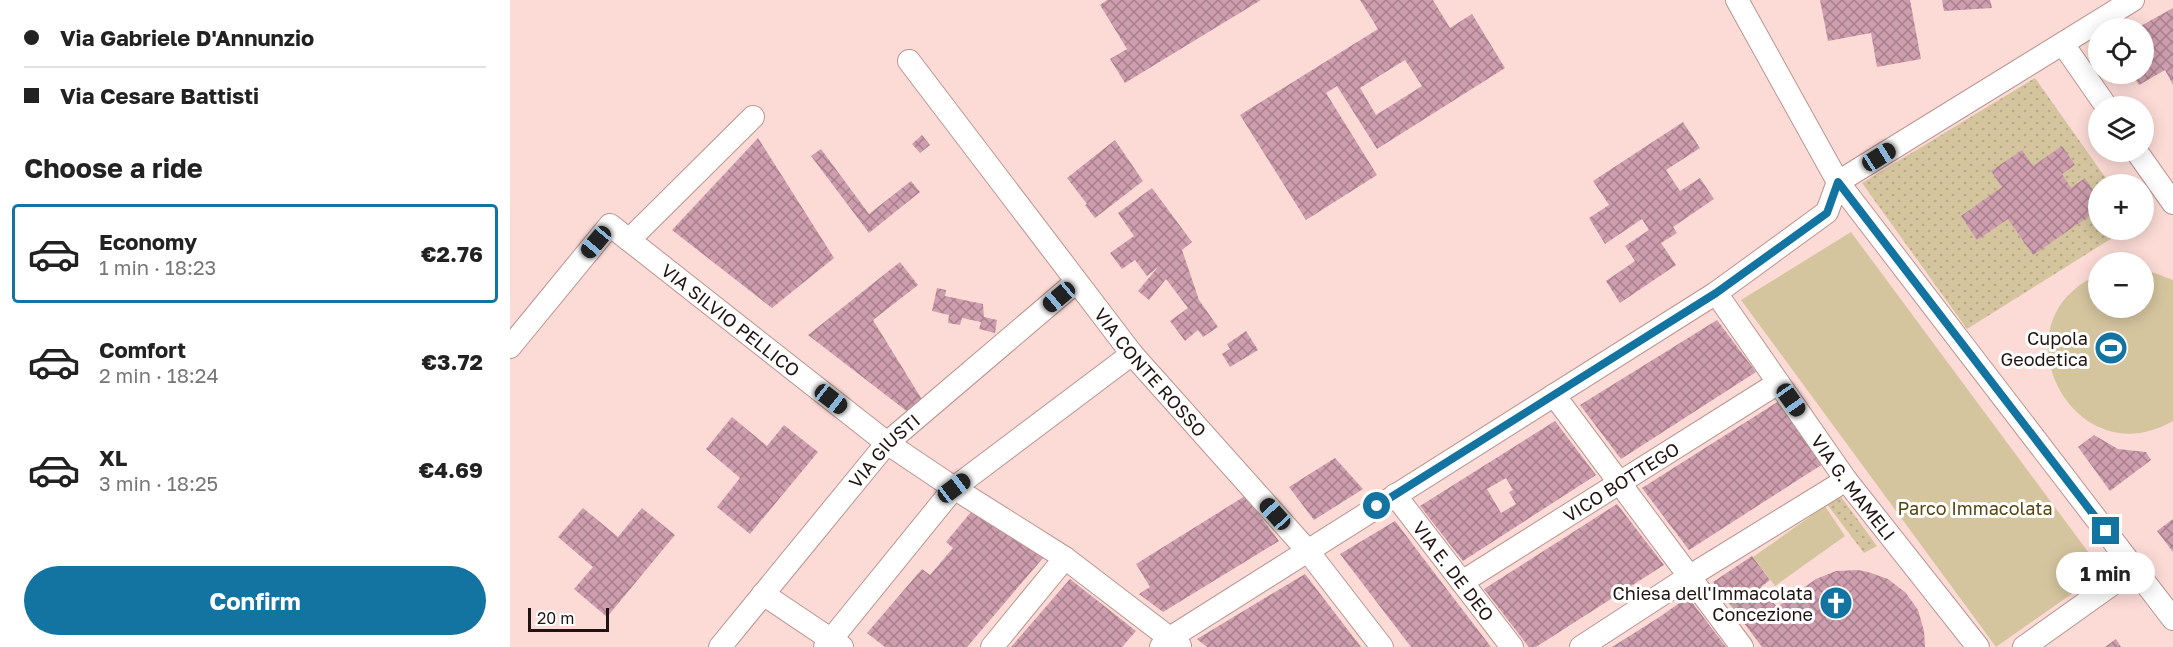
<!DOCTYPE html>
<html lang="en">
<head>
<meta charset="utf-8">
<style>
	body { margin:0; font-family:"Golos Text",sans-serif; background:#f6f6f6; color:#222; height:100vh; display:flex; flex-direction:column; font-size:22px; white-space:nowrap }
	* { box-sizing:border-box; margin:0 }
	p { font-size:20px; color:#767676 }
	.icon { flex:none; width:33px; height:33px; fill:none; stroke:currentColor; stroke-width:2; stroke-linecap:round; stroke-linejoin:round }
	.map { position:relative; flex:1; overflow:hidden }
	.sheet { display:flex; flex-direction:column; background:#fff; width:510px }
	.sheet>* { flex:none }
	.banner { display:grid; align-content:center; height:132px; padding:0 24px; background:#fff }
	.controls { position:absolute; left:1578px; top:18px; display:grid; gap:12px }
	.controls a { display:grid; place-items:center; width:66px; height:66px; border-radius:50%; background:#fff; box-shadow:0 3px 15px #0003; font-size:30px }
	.scale { position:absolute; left:18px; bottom:15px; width:81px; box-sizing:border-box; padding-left:6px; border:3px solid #211311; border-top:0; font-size:16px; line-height:21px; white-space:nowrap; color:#211311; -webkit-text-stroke:4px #fff; paint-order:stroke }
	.end { position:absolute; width:27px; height:27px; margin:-14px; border:8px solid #1373a1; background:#fff; box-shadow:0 0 0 3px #fff }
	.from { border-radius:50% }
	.bubble { position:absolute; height:42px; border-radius:21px; background:#fff; box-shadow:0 3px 15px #0003; font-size:20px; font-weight:700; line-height:42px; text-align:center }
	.car { position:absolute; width:18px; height:36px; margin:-18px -9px; border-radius:8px; box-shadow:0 0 4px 2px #0007; background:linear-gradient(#222 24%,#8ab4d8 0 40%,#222 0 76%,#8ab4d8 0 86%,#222 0) }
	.banner b { display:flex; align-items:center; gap:21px; height:57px; font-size:22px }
	.banner b+b { border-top:2px solid #e0e0e0 }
	.banner i { width:15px; height:15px; background:#222 }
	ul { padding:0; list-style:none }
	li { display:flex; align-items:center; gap:18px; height:99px; margin:0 12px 9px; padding:0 12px; border:3px solid transparent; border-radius:6px }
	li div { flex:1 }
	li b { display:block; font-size:22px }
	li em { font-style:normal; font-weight:700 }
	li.selected { border-color:#1373a1 }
	li>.icon { width:54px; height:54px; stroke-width:1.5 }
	h2 { padding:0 24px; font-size:27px; line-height:72px }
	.action { display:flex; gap:12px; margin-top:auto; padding:12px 24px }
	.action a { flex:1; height:69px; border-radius:36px; background:#1373a1; color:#fff; font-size:24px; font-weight:700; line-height:69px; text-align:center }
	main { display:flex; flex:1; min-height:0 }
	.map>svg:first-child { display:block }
	.grass { fill:url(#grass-dots) }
	.park { fill:#d5c59f }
	.building { fill:url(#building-cross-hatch); fill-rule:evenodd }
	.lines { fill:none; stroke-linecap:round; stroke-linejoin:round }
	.street-casing { stroke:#ba948f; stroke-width:24 }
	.street { stroke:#fff; stroke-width:22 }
	.route { stroke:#1373a1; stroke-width:8 }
	.labels { text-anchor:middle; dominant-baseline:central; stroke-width:6; stroke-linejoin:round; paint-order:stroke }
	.street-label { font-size:18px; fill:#211311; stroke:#fff }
	.poi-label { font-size:18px; fill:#211311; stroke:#fff; text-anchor:end }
	.park-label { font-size:18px; fill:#574510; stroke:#fff }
</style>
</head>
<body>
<main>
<section class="sheet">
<div class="banner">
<b><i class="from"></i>Via Gabriele D'Annunzio</b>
<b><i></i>Via Cesare Battisti</b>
</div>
<h2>Choose a ride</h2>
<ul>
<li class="selected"><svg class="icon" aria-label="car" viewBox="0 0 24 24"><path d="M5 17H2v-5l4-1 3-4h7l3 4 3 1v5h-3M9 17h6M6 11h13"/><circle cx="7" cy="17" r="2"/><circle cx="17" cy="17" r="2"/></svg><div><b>Economy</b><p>1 min · 18:23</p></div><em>€2.76</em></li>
<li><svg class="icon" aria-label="car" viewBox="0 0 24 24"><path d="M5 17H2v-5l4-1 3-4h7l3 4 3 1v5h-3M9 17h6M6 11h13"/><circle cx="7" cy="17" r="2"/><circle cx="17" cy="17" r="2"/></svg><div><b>Comfort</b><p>2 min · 18:24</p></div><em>€3.72</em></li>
<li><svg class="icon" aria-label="car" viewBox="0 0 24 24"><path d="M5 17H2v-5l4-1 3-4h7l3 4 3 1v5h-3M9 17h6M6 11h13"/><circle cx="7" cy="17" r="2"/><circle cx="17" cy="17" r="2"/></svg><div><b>XL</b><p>3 min · 18:25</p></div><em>€4.69</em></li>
</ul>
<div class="action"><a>Confirm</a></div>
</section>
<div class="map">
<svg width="1663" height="647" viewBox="0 0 1663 647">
	<defs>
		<pattern id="grass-dots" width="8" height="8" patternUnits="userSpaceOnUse" patternTransform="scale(1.5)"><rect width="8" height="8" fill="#d5c59f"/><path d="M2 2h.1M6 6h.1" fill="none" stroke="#b7a888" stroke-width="1.8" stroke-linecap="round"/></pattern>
		<pattern id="building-cross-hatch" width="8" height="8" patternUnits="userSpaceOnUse" patternTransform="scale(1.5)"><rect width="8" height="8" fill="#ce9eae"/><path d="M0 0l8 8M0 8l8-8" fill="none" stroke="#a7808c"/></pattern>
	</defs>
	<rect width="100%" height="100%" fill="#fcdbd6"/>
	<g class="grass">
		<polygon points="1525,78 1600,184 1588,184 1588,230 1615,230 1457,329 1352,183"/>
		<polygon points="1329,494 1367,546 1354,553 1316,503"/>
	</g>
	<g class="park">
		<polygon points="1341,232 1593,572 1486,647 1231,300"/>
		<path d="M 1634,269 L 1663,280 L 1663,421 C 1563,479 1482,321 1588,275 L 1588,308 L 1634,308 Z"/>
		<polygon points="1315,506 1335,536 1265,586 1243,557"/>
	</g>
	<g class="building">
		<polygon points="597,0 751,0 615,83 600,59 617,49 590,5"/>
		<path d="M 850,0 L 923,0 L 940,28 L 962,14 L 995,68 L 867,149 L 827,86 L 816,93 L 867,175 L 796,220 L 730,115 L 868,29 ZM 895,60 L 912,86 L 866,115 L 850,88 Z"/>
		<polygon points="1310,0 1400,0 1411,59 1367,67 1361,33 1318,41"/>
		<polygon points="1432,0 1480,0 1482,8 1434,11"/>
		<polygon points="1663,8 1663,85 1655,70 1629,85 1622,74 1634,74 1634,28 1627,28"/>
		<polygon points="1173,122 1190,148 1156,170 1170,191 1190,178 1204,199 1163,227 1167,233 1151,243 1166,265 1110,303 1096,281 1125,261 1115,246 1139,230 1132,219 1095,244 1079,218 1099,205 1083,181"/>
		<polygon points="412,135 420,145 410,153 402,144"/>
		<polygon points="248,138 324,258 262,308 162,230"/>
		<polygon points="605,140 633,181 585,218 575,205 577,204 557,178"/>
		<polygon points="1552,146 1565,165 1552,174 1561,188 1575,178 1588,198 1588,210 1523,255 1498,219 1467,240 1451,216 1492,187 1481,171 1512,150 1523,166"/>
		<polygon points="311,149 359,214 401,181 410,192 359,233 301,156"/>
		<polygon points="642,188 682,242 672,250 689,300 708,327 693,337 688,330 675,341 660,321 678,308 656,279 639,300 628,291 648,267 637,276 625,260 612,269 600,253 624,236 608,213"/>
		<polygon points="390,262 408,285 363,320 416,406 403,416 298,335"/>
		<polygon points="427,288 436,290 435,296 473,304 474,317 487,320 485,333 469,329 471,322 452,318 450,325 438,323 439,315 422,311"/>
		<polygon points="1207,320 1246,372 1111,459 1070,405"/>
		<polygon points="736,331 748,350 720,367 712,354 720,349 717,344"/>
		<polygon points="1269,401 1316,462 1179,550 1132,488"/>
		<polygon points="222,417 257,446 274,425 308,452 240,534 207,507 230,478 196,449"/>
		<path d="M 1045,421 L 1086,475 L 953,561 L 910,506 ZM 996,478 L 1003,490 L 999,492 L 1006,504 L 991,513 L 977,489 Z"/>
		<polygon points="1584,435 1608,449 1636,452 1641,460 1600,491 1568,447"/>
		<polygon points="825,458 853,489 804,520 779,487"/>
		<polygon points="735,496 769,541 653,612 629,594 640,587 626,564"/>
		<polygon points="1107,504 1154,565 1026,647 1019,647 974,589"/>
		<polygon points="466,506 533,558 457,647 375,647 357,633 412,569 420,575 443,548 436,542"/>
		<polygon points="73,508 108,537 132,508 165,535 97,617 64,589 83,567 48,537"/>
		<polygon points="1663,519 1663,552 1647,531"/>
		<polygon points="885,521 929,579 981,647 901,647 830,554"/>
		<polygon points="1242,556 1260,580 1251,587 1267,607 1306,579 1326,571 1348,570 1358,572 1378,579 1396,593 1408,610 1414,631 1415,647 1252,647 1203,582"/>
		<polygon points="795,574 851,647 697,647 687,639"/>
		<polygon points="560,579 626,631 612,647 501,647"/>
		<polygon points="1178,597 1216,647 1102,647 1148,618"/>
		<polygon points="1606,639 1611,647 1595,647"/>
	</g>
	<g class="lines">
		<defs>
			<g id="street">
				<polyline points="1227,0 1328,182 1663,619"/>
				<polyline points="1553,44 1596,106"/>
				<path id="s1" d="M 399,61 L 622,354 L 797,550 L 872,647"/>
				<path id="s2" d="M 243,117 L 119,240 L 377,443 L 444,488 L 555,558 L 670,646"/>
				<polyline points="1627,152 1663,203"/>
				<path id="s3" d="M 1206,293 L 1336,480 L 1468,647"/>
				<polyline points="0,347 100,225 119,240"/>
				<polyline points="1044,395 1232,647"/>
				<path id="s4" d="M 885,495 L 1002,647"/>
				<path id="s5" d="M 952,582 L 1268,383"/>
				<polyline points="253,594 332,647"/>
				<path id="s6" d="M 210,647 L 377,443 L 566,282"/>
				<polyline points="315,647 444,488 622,354"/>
				<polyline points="482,647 555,558"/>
				<polyline points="651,647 660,638 1206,293 1317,212 1328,182 1623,0"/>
				<polyline points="1071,647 1180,576 1336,480"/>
				<polyline points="1514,647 1625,568"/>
			</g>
		</defs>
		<use href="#street" class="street-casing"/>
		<use href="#street" class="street"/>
	</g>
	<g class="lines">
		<polyline class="route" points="867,506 1206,293 1317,213 1328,182 1596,531"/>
	</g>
	<defs>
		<symbol id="stadium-disc" viewBox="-11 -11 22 22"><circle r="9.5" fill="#1373a1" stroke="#fff"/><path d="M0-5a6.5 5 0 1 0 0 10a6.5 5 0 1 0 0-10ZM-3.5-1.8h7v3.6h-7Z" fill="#fff"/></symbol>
		<symbol id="church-disc" viewBox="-11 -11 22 22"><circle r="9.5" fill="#1373a1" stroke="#fff"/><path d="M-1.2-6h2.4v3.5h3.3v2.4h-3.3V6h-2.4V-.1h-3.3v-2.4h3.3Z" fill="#fff"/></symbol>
	</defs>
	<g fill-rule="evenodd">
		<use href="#stadium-disc" x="1582" y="329" width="38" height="38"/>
		<use href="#church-disc" x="1307" y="584" width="38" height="38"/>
	</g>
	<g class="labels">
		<g class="street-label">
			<text stroke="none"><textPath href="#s2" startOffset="304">VIA SILVIO PELLICO</textPath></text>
			<text stroke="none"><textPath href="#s1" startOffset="394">VIA CONTE ROSSO</textPath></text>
			<text stroke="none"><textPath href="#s6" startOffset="256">VIA GIUSTI</textPath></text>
			<text stroke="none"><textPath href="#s5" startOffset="188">VICO BOTTEGO</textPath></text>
			<text stroke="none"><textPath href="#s3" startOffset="238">VIA G. MAMELI</textPath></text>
			<text stroke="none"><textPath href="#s4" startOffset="96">VIA E. DE DEO</textPath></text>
		</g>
		<g class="poi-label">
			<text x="1578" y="338">Cupola<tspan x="1578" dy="21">Geodetica</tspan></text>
			<text x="1303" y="593">Chiesa dell'Immacolata<tspan x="1303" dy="21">Concezione</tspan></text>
		</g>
		<g class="park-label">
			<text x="1465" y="508">Parco Immacolata</text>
		</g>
	</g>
</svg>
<div class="controls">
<a><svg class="icon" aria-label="locate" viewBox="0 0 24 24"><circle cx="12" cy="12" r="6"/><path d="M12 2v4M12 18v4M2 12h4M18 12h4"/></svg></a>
<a><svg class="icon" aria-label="layers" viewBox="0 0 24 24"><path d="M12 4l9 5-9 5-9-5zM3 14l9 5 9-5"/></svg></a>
<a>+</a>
<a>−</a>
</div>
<div class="scale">20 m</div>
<i class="end from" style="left:867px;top:506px"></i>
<i class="end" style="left:1596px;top:531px"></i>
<div class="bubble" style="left:1546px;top:552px;width:99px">1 min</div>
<i class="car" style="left:1369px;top:157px;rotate:58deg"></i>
<i class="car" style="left:86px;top:242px;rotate:220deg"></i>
<i class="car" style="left:549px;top:297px;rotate:230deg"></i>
<i class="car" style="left:321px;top:399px;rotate:128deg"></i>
<i class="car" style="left:1281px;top:400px;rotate:145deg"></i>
<i class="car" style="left:444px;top:488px;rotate:53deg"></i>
<i class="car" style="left:765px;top:514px;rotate:318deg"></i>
</div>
</main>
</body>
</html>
